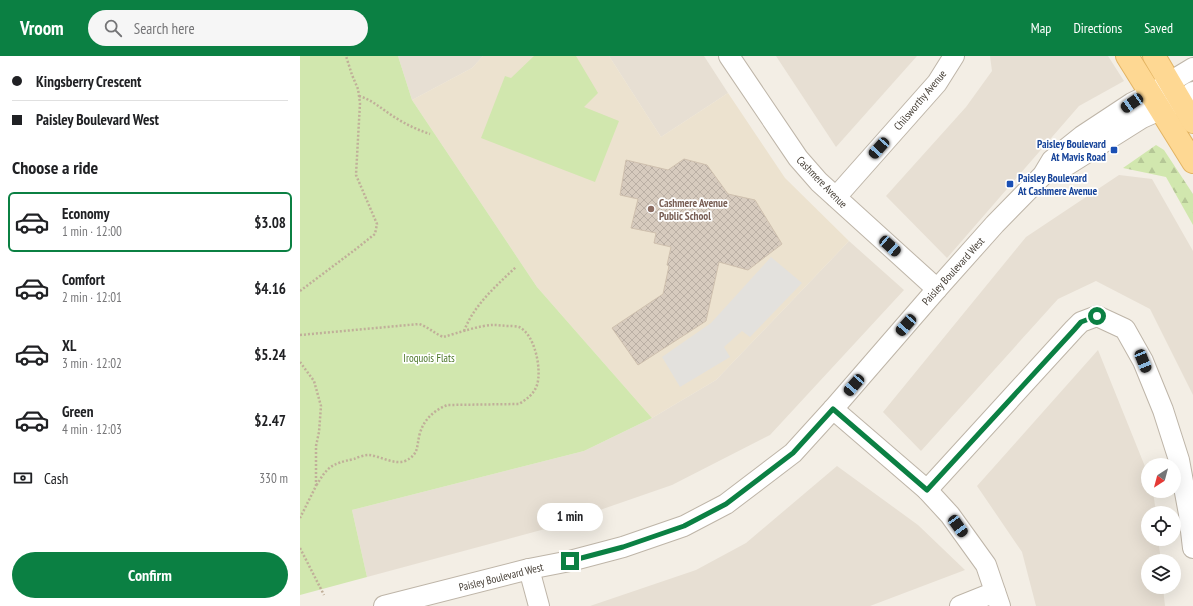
<!DOCTYPE html>
<html lang="en">
<head>
<meta charset="utf-8">
<style>
	body { margin:0; font-family:"PT Sans Narrow",sans-serif; background:#f6f6f6; color:#202124; height:100vh; display:flex; flex-direction:column; font-size:15px; white-space:nowrap }
	* { box-sizing:border-box; margin:0 }
	p { font-size:13px; color:#757577 }
	.icon { flex:none; width:22px; height:22px; fill:none; stroke:currentColor; stroke-width:2; stroke-linecap:round; stroke-linejoin:round }
	.map { position:relative; flex:1; overflow:hidden }
	.panel { display:flex; flex-direction:column; background:#fff; width:300px }
	.panel>* { flex:none }
	.guide { display:grid; align-content:center; height:88px; padding:0 12px; background:#fff }
	.needle { width:26px; rotate:216deg }
	.tools { position:absolute; left:841px; top:402px; display:grid; gap:8px }
	.tools a { display:grid; place-items:center; width:40px; height:40px; border-radius:50%; background:#fff; box-shadow:0 4px 16px #0002; font-size:20px }
	.end { position:absolute; width:18px; height:18px; margin:-9px; border:5px solid #0b8043; background:#fff; box-shadow:0 0 0 2px #fff }
	.from { border-radius:50% }
	.bubble { position:absolute; height:28px; border-radius:14px; background:#fff; box-shadow:0 4px 16px #0002; font-size:13px; font-weight:700; line-height:28px; text-align:center }
	.car { position:absolute; width:12px; height:24px; margin:-12px -6px; border-radius:5px; box-shadow:0 0 3px 1px #0007; background:linear-gradient(#222 24%,#8ab4d8 0 40%,#222 0 76%,#8ab4d8 0 86%,#222 0) }
	.guide b { display:flex; align-items:center; gap:14px; height:38px; font-size:15px }
	.guide b+b { border-top:1px solid #e0e0e0 }
	.guide i { width:10px; height:10px; background:#202124 }
	ul { padding:0; list-style:none }
	li { display:flex; align-items:center; gap:12px; height:60px; margin:0 8px 6px; padding:0 4px; border:2px solid transparent; border-radius:6px }
	li div { flex:1 }
	li b { display:block; font-size:15px }
	li em { font-style:normal; font-weight:700 }
	li.on { border-color:#0b8043 }
	li>.icon { width:36px; height:36px; stroke-width:1.5 }
	h2 { padding:0 12px; font-size:18px; line-height:48px }
	.pay { display:flex; align-items:center; gap:10px; height:44px; padding:0 12px; font-size:15px }
	.pay p { margin-inline-start:auto }
	.primary-button { display:flex; gap:8px; margin-top:auto; padding:8px 12px }
	.primary-button a { flex:1; height:46px; border-radius:24px; background:#0b8043; color:#fff; font-size:16px; font-weight:700; line-height:46px; text-align:center }
	header { display:flex; align-items:center; gap:24px; box-sizing:border-box; height:56px; padding:0 20px; background:#0b8043; color:#fff }
	header strong { font-size:19px }
	nav { display:flex; gap:22px; margin-inline-start:auto; font-size:14px }
	.search { width:280px; height:36px; background:#f6f6f6; display:flex; align-items:center; gap:10px; box-sizing:border-box; padding:0 14px; border-radius:22px; color:#757577; font-size:15px }
	main { display:flex; flex:1; min-height:0 }
	.map>svg:first-child { display:block }
	.residential { fill:#e7dfd3 }
	.education { fill:#ece2cf }
	.forest { fill:url(#forest-firs) }
	.green { fill:#d1e7ae }
	.parking { fill:#e3e1dd }
	.building { fill:url(#building-cross-hatch); stroke:#cfc0ae }
	.lines { fill:none; stroke-linecap:round; stroke-linejoin:round }
	.minor-casing { stroke:#beb5a8; stroke-width:22 }
	.major-casing { stroke:#e3b463; stroke-width:24 }
	.path { stroke:#c0af99; stroke-width:2.5; stroke-dasharray:2 2; stroke-linecap:butt }
	.minor { stroke:#fff; stroke-width:20 }
	.major { stroke:#fed893; stroke-width:22 }
	.route { stroke:#0b8043; stroke-width:5 }
	.transit-dot { fill:#1a4fb4; stroke:#fff; stroke-width:1.5 }
	.education-dot { fill:#8d6e63; stroke:#fff; stroke-width:1.5 }
	.labels { text-anchor:middle; dominant-baseline:central; stroke-width:3.5; stroke-linejoin:round; paint-order:stroke }
	.street-label { font-size:11px; fill:#453e35; stroke:#fff }
	.transit-label { font-size:11px; font-weight:bold; fill:#164399; stroke:#fff; text-anchor:end }
	.education-label { font-size:11px; font-weight:bold; fill:#785e54; stroke:#fff; text-anchor:start }
	.park-label { font-size:11px; fill:#4b7628; stroke:#fff }
</style>
</head>
<body>
<header>
<strong>Vroom</strong>
<div class="search"><svg class="icon" aria-label="search" viewBox="0 0 24 24"><circle cx="10" cy="10" r="6"/><path d="M15 15l6 6"/></svg>Search here</div>
<nav><a>Map</a><a>Directions</a><a>Saved</a></nav>
</header>
<main>
<section class="panel">
<div class="guide">
<b><i class="from"></i>Kingsberry Crescent</b>
<b><i></i>Paisley Boulevard West</b>
</div>
<h2>Choose a ride</h2>
<ul>
<li class="on"><svg class="icon" aria-label="car" viewBox="0 0 24 24"><path d="M5 17H2v-5l4-1 3-4h7l3 4 3 1v5h-3M9 17h6M6 11h13"/><circle cx="7" cy="17" r="2"/><circle cx="17" cy="17" r="2"/></svg><div><b>Economy</b><p>1 min · 12:00</p></div><em>$3.08</em></li>
<li><svg class="icon" aria-label="car" viewBox="0 0 24 24"><path d="M5 17H2v-5l4-1 3-4h7l3 4 3 1v5h-3M9 17h6M6 11h13"/><circle cx="7" cy="17" r="2"/><circle cx="17" cy="17" r="2"/></svg><div><b>Comfort</b><p>2 min · 12:01</p></div><em>$4.16</em></li>
<li><svg class="icon" aria-label="car" viewBox="0 0 24 24"><path d="M5 17H2v-5l4-1 3-4h7l3 4 3 1v5h-3M9 17h6M6 11h13"/><circle cx="7" cy="17" r="2"/><circle cx="17" cy="17" r="2"/></svg><div><b>XL</b><p>3 min · 12:02</p></div><em>$5.24</em></li>
<li><svg class="icon" aria-label="car" viewBox="0 0 24 24"><path d="M5 17H2v-5l4-1 3-4h7l3 4 3 1v5h-3M9 17h6M6 11h13"/><circle cx="7" cy="17" r="2"/><circle cx="17" cy="17" r="2"/></svg><div><b>Green</b><p>4 min · 12:03</p></div><em>$2.47</em></li>
</ul>
<div class="pay"><svg class="icon" aria-label="cash" viewBox="0 0 24 24"><path d="M3 7h18v10H3z"/><circle cx="12" cy="12" r="2"/></svg>Cash<p>330 m</p></div>
<div class="primary-button"><a>Confirm</a></div>
</section>
<div class="map">
<svg width="893" height="550" viewBox="0 0 893 550">
	<defs>
		<pattern id="forest-firs" width="22" height="20" patternUnits="userSpaceOnUse"><rect width="22" height="20" fill="#d1e7ae"/><path d="M5 1l3.5 6h-7zM16 11l3.5 6h-7z" fill="#b5c796"/></pattern>
		<pattern id="building-cross-hatch" width="8" height="8" patternUnits="userSpaceOnUse"><rect width="8" height="8" fill="#d7cbbe"/><path d="M0 0l8 8M0 8l8-8" fill="none" stroke="#baafa4"/></pattern>
	</defs>
	<rect width="100%" height="100%" fill="#f3eee5"/>
	<g class="residential">
		<polygon points="98,0 183,0 172,12 112,44"/>
		<polygon points="309,0 404,0 428,37 361,81"/>
		<polygon points="476,0 617,0 536,91"/>
		<polygon points="690,0 808,0 824,25 779,50 647,202 586,140 666,51 692,15"/>
		<polygon points="819,119 852,123 893,195 893,339 850,253 796,225 758,243 621,395 583,356 726,181"/>
		<polygon points="549,185 604,234 470,379 372,429 245,473 67,521 52,454 284,395 352,362 416,324"/>
		<polygon points="798,294 848,418 848,435 853,435 856,457 848,457 848,483 858,483 861,505 848,505 848,531 863,531 865,550 736,550 722,496 677,430"/>
		<polygon points="537,410 618,469 665,514 570,550 290,550 396,514 446,487"/>
	</g>
	<polygon class="education" points="183,0 309,0 361,81 428,37 485,122 549,185 416,324 352,362 237,231 112,44 172,12"/>
	<polygon class="forest" points="856,89 864,94 893,138 893,169 866,121 823,112"/>
	<g class="green">
		<polygon points="0,0 98,0 112,44 237,231 352,362 284,395 52,454 67,521 0,539"/>
		<polygon points="234,0 276,0 298,37 284,51 319,65 295,126 181,82 205,20 211,22"/>
	</g>
	<polygon class="parking" points="471,201 502,227 450,281 442,275 424,291 430,301 380,331 362,301 411,267"/>
	<polygon class="building" points="384,103 407,109 428,138 455,144 482,188 448,214 419,206 406,265 338,309 312,272 363,238 369,210 367,209 371,191 354,187 356,177 331,172 338,143 320,139 326,104 368,114"/>
	<g class="lines">
		<defs>
			<g id="minor">
				<polyline points="429,0 498,102 519,126 637,233"/>
				<polyline points="750,116 761,113 842,62 880,45 893,36"/>
				<polyline points="536,141 637,27 654,0"/>
				<polyline points="533,353 627,434 650,459 686,509 700,550"/>
				<polyline points="627,434 774,273 781,266 797,260 825,273 843,305 863,354 879,404 889,458 893,492"/>
				<polyline points="229,513 239,550"/>
				<polyline points="84,550 229,513 270,505 323,491 384,470 426,448 493,397 533,353 637,233 695,168 743,119 752,104 782,80 832,47 850,38 893,12"/>
				<polyline points="660,550 695,536"/>
			</g>
			<g id="major">
				<polyline points="827,0 893,106"/>
				<polyline points="854,0 893,66"/>
			</g>
		</defs>
		<use href="#minor" class="minor-casing"/>
		<use href="#major" class="major-casing"/>
		<g class="path">
			<path d="M 59,40 C 73,44 84,55 96,62 C 107,69 118,74 130,78"/>
			<polyline points="0,235 52,196 75,178 77,168 56,119 60,47 58,33 52,19 46,0"/>
			<path d="M 164,275 C 174,249 196,230 216,211"/>
			<path d="M 0,279 L 119,268 C 128,271 134,277 143,281 C 158,277 180,269 194,269 C 199,269 204,270 210,270 C 212,270 216,270 219,271 C 235,278 242,314 237,329 C 234,338 227,343 219,348 L 147,349 C 135,354 124,363 120,377 C 116,390 120,398 105,405 C 94,409 80,400 69,399 C 64,399 58,401 54,403 C 31,408 28,410 16,430"/>
			<polyline points="0,306 14,325 21,350 19,376 16,390 16,430 0,462"/>
			<polyline points="0,492 24,539"/>
		</g>
		<use href="#minor" class="minor"/>
		<use href="#major" class="major"/>
	</g>
	<g class="lines">
		<polyline class="route" points="270,505 323,491 384,470 426,448 493,397 533,353 627,434 774,274 781,266 797,260"/>
	</g>
	<g class="transit-dot">
		<rect x="810" y="90" width="8" height="8" rx="2"/>
		<rect x="706" y="124" width="8" height="8" rx="2"/>
	</g>
	<circle class="education-dot" cx="351" cy="153" r="4"/>
	<g class="labels">
		<g class="street-label">
			<text transform="translate(620 44) rotate(-50)">Chilsworthy Avenue</text>
			<text transform="translate(522 126) rotate(46)">Cashmere Avenue</text>
			<text transform="translate(653 215) rotate(-48)">Paisley Boulevard West</text>
			<text transform="translate(201 521) rotate(-14)">Paisley Boulevard West</text>
		</g>
		<g class="transit-label">
			<text x="806" y="88">Paisley Boulevard<tspan x="806" dy="13">At Mavis Road</tspan></text>
			<text x="718" y="122" text-anchor="start">Paisley Boulevard<tspan x="718" dy="13">At Cashmere Avenue</tspan></text>
		</g>
		<g class="education-label">
			<text x="359" y="147">Cashmere Avenue<tspan x="359" dy="13">Public School</tspan></text>
		</g>
		<g class="park-label">
			<text x="129" y="302">Iroquois Flats</text>
		</g>
	</g>
</svg>
<div class="tools">
<a><svg class="needle" viewBox="-14 -14 28 28"><path d="M0-13l5 13h-10z" fill="#e53935"/><path d="M0 13l5-13h-10z" fill="#757577"/></svg></a>
<a><svg class="icon" aria-label="locate" viewBox="0 0 24 24"><circle cx="12" cy="12" r="6"/><path d="M12 2v4M12 18v4M2 12h4M18 12h4"/></svg></a>
<a><svg class="icon" aria-label="layers" viewBox="0 0 24 24"><path d="M12 4l9 5-9 5-9-5zM3 14l9 5 9-5"/></svg></a>
</div>
<i class="end from" style="left:797px;top:260px"></i>
<i class="end" style="left:270px;top:505px"></i>
<div class="bubble" style="left:237px;top:447px;width:66px">1 min</div>
<i class="car" style="left:832px;top:47px;rotate:236deg"></i>
<i class="car" style="left:579px;top:92px;rotate:222deg"></i>
<i class="car" style="left:590px;top:190px;rotate:132deg"></i>
<i class="car" style="left:606px;top:269px;rotate:221deg"></i>
<i class="car" style="left:843px;top:305px;rotate:158deg"></i>
<i class="car" style="left:554px;top:329px;rotate:221deg"></i>
<i class="car" style="left:658px;top:470px;rotate:144deg"></i>
</div>
</main>
</body>
</html>
